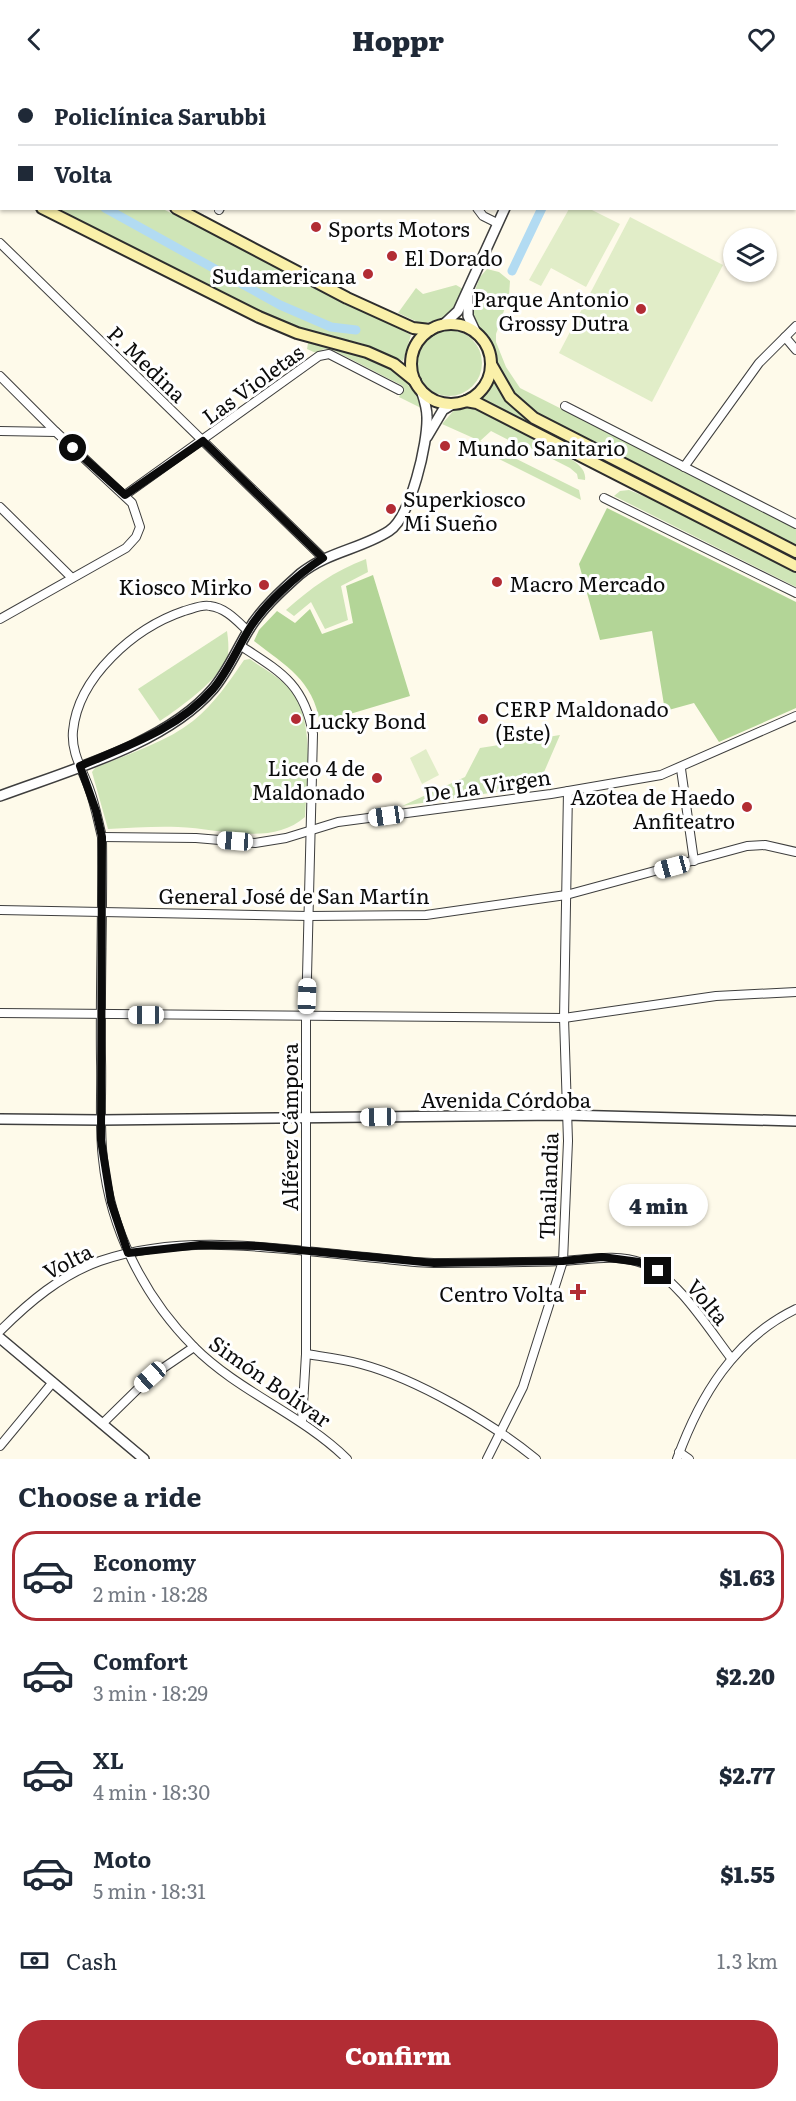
<!DOCTYPE html>
<html lang="en">
<head>
<meta charset="utf-8">
<style>
	body { margin:0; font-family:Literata,serif; background:#f2f2f3; color:#1f2937; height:100vh; display:flex; flex-direction:column; font-size:22px; white-space:nowrap }
	* { box-sizing:border-box; margin:0 }
	p { font-size:20px; color:#747a83 }
	.icon { flex:none; width:33px; height:33px; fill:none; stroke:currentColor; stroke-width:2; stroke-linecap:round; stroke-linejoin:round }
	.map { position:relative; height:1381px; overflow:hidden }
	.drawer { display:flex; flex-direction:column; background:#fff; flex:1 }
	.drawer>* { flex:none }
	.banner { position:absolute; left:0px; top:0px; width:796px; height:132px; box-shadow:0 2px 4px #0004; display:grid; align-content:center; height:132px; padding:0 18px; background:#fff }
	.tools { position:absolute; left:723px; top:150px; display:grid; gap:12px }
	.tools a { display:grid; place-items:center; width:54px; height:54px; border-radius:50%; background:#fff; box-shadow:0 2px 4px #0004; font-size:30px }
	.end { position:absolute; width:27px; height:27px; margin:-14px; border:8px solid #0b0b0b; background:#fff; box-shadow:0 0 0 3px #fff }
	.from { border-radius:50% }
	.bubble { position:absolute; height:42px; border-radius:21px; background:#fff; box-shadow:0 2px 4px #0004; font-size:20px; font-weight:800; line-height:42px; text-align:center }
	.car { position:absolute; width:18px; height:36px; margin:-18px -9px; border-radius:8px; box-shadow:0 0 4px 2px #0007; background:linear-gradient(#fff 24%,#345 0 40%,#fff 0 76%,#345 0 86%,#fff 0) }
	.banner b { display:flex; align-items:center; gap:21px; height:57px; font-size:22px }
	.banner b+b { border-top:2px solid #e0e1e3 }
	.banner i { width:15px; height:15px; background:#1f2937 }
	ul { padding:0; list-style:none }
	li { display:flex; align-items:center; gap:18px; height:90px; margin:0 12px 9px; padding:0 6px; border:3px solid transparent; border-radius:24px }
	li div { flex:1 }
	li b { display:block; font-size:22px }
	li em { font-style:normal; font-weight:800 }
	li.on { border-color:#b22c34 }
	li>.icon { width:54px; height:54px; stroke-width:1.5 }
	h2 { padding:0 18px; font-size:27px; line-height:72px }
	.pay { display:flex; align-items:center; gap:15px; height:66px; padding:0 18px; font-size:22px }
	.pay p { margin-inline-start:auto }
	.button { display:flex; gap:12px; margin-top:auto; padding:12px 18px }
	.button a { flex:1; height:69px; border-radius:24px; background:#b22c34; color:#fff; font-size:24px; font-weight:800; line-height:69px; text-align:center }
	header { display:flex; justify-content:space-between; align-items:center; height:78px; padding:0 18px; background:#fff; font-size:27px; font-weight:800 }
	.map>svg:first-child { display:block }
	.green { fill:#cfe5b7 }
	.forest { fill:#b3d597 }
	.pitch { fill:#e1edc8 }
	.lines { fill:none; stroke-linecap:round; stroke-linejoin:round }
	.canal { stroke:#b2dbf2; stroke-width:9 }
	.minor-casing { stroke:#3e3e3e; stroke-width:10 }
	.tertiary-casing { stroke:#3e3e3e; stroke-width:12 }
	.secondary-casing { stroke:#2d2d2d; stroke-width:14 }
	.minor { stroke:#fff; stroke-width:8 }
	.tertiary { stroke:#fff; stroke-width:9 }
	.secondary { stroke:#faf0a9; stroke-width:10 }
	.route { stroke:#0b0b0b; stroke-width:8 }
	.poi-dot { fill:#b22c34; stroke:#fff; stroke-width:2 }
	.labels { text-anchor:middle; dominant-baseline:central; stroke-width:6; stroke-linejoin:round; paint-order:stroke }
	.poi-label { font-size:21px; fill:#0b0b0b; stroke:#fff; text-anchor:start }
	.street-label { font-size:21px; fill:#0b0b0b; stroke:#fff }
</style>
</head>
<body>
<header><svg class="icon" aria-label="back" viewBox="0 0 24 24"><path d="M15 5l-7 7 7 7"/></svg>Hoppr<svg class="icon" aria-label="heart" viewBox="0 0 24 24"><path d="M12 20l-8-8c-3-5 5-10 8-4 3-6 11-1 8 4z"/></svg></header>
<div class="map">
<svg width="796" height="1381" viewBox="0 0 796 1381">
	<rect width="100%" height="100%" fill="#fefaea"/>
	<g class="green">
		<polygon points="56,131 163,131 411,257 403,283 361,265 298,252"/>
		<polygon points="487,191 499,194 510,203 509,218 496,256 496,264 506,289 520,310 796,449 796,469 537,337 510,311 498,288 490,261 473,241 470,231 472,220 480,199"/>
		<path d="M 456,207 L 463,211 C 453,236 448,239 422,246 L 398,235 L 416,210 L 423,216 Z"/>
		<circle cx="449" cy="285" r="33"/>
		<path d="M 308,265 C 356,273 402,283 425,332 L 399,319 L 403,308 L 335,273 L 324,271 L 316,275 L 307,271 Z"/>
		<polygon points="494,302 504,320 531,343 796,479 796,483 480,321"/>
		<path d="M 465,329 L 475,329 L 544,364 C 555,376 588,383 585,402 L 578,401 L 577,396 L 570,390 L 521,365 L 518,367 L 491,353 L 480,363 L 579,412 L 581,422 L 479,371 L 480,363 L 442,346 L 455,331 Z"/>
		<polygon points="629,412 673,430 796,493 796,509 614,418 620,413"/>
		<path d="M 366,481 L 368,494 L 341,508 L 348,542 L 325,551 L 311,524 L 294,538 L 286,532 C 311,510 334,493 366,481 Z"/>
		<path d="M 227,553 C 228,560 229,569 228,577 C 222,600 179,630 160,643 L 138,611 Z"/>
		<path d="M 250,581 C 262,590 278,598 288,609 C 316,638 307,701 305,739 C 271,769 218,750 178,749 C 155,748 131,750 108,751 L 92,694 L 95,690 C 127,676 165,665 193,643 C 214,626 229,604 244,582 Z"/>
		<polygon points="560,657 538,708 402,728 465,699 480,670"/>
	</g>
	<g class="forest">
		<polygon points="607,430 796,524 796,630 719,664 694,625 665,633 652,553 600,562 579,486"/>
		<path d="M 373,497 L 410,618 L 320,645 C 313,602 286,588 254,563 L 259,552 L 277,533 L 295,545 L 310,531 L 322,556 L 353,545 L 346,508 Z"/>
	</g>
	<g class="pitch">
		<polygon points="569,131 590,131 620,146 586,209 551,190 541,208 529,202"/>
		<polygon points="630,139 723,187 652,324 559,275"/>
		<polygon points="426,671 439,697 422,706 410,680"/>
	</g>
	<g class="lines">
		<g class="canal">
			<polyline points="599,2 601,0"/>
			<polyline points="0,75 2,76"/>
			<polyline points="105,130 280,227 331,249 356,252"/>
			<polyline points="512,193 542,130"/>
		</g>
		<defs>
			<g id="minor">
				<polyline points="97,0 98,2"/>
				<polyline points="136,2 139,0"/>
				<polyline points="379,2 380,0"/>
				<polyline points="477,130 483,138 497,145"/>
				<polyline points="219,132 220,130"/>
				<polyline points="0,165 323,480"/>
				<polyline points="785,259 796,272"/>
				<polyline points="0,298 56,354"/>
				<polyline points="565,328 796,446"/>
				<polyline points="0,353 56,354 132,425 140,449 136,459 126,470 0,541"/>
				<polyline points="684,389 759,285 796,248"/>
				<polyline points="125,417 319,278 329,276 399,312"/>
				<polyline points="604,420 796,515"/>
				<polyline points="0,429 72,500"/>
				<path d="M 248,553 C 237,543 226,530 210,528 C 202,526 192,531 184,533 C 134,550 78,599 73,653 C 71,674 82,691 89,710 C 95,726 98,743 102,759 C 103,833 100,907 101,981 C 102,1014 99,1048 103,1081 C 110,1151 144,1219 194,1269 C 239,1314 301,1336 347,1381"/>
				<path d="M 241,568 C 281,594 304,606 313,656 L 306,939 L 306,1276 L 302,1344"/>
				<polyline points="681,691 694,783"/>
				<polyline points="102,759 196,760 255,765 286,760 338,744 551,716 661,697 796,638"/>
				<polyline points="0,832 309,838 426,837 566,817 747,768 765,767 796,774"/>
				<polyline points="0,935 564,940 716,918 796,914"/>
				<path d="M 0,1253 C 29,1224 61,1197 100,1183 C 184,1154 279,1171 366,1179 C 390,1181 414,1185 438,1185 C 479,1184 520,1185 561,1183 C 587,1182 616,1175 642,1185 C 677,1199 708,1250 731,1280"/>
				<path d="M 306,1276 C 325,1279 343,1281 361,1286 C 417,1301 492,1345 536,1381"/>
				<polyline points="102,1346 150,1299 194,1269"/>
				<polyline points="0,1368 53,1304"/>
				<polyline points="679,1374 689,1381"/>
				<polyline points="487,1381 523,1309 563,1183 568,1063 564,940 568,713"/>
				<path d="M 677,1381 C 700,1318 734,1261 796,1231"/>
			</g>
			<g id="tertiary">
				<polyline points="551,2 552,0"/>
				<polyline points="468,218 468,238 476,255"/>
				<polyline points="443,247 458,233 505,130"/>
				<polyline points="427,359 443,332 453,326"/>
				<path d="M 0,718 C 67,693 166,666 213,611 C 228,593 236,573 248,553 C 260,532 282,512 300,496 C 327,474 361,471 389,453 C 411,439 428,364 427,339 C 427,329 424,321 421,312"/>
				<polyline points="0,1041 101,1042 566,1037 796,1043"/>
				<polyline points="0,1260 144,1381"/>
			</g>
			<g id="secondary">
				<polyline points="0,42 2,42"/>
				<polyline points="0,110 2,111"/>
				<polyline points="42,130 259,239 297,255 367,274 394,286 415,303"/>
				<polyline points="176,130 347,220 413,250 430,252"/>
				<circle cx="451" cy="286" r="40"/>
				<polyline points="491,286 510,319 534,340 796,474"/>
				<polyline points="466,323 477,325 796,488"/>
			</g>
		</defs>
		<use href="#minor" class="minor-casing"/>
		<use href="#tertiary" class="tertiary-casing"/>
		<use href="#secondary" class="secondary-casing"/>
		<use href="#minor" class="minor"/>
		<use href="#tertiary" class="tertiary"/>
		<use href="#secondary" class="secondary"/>
	</g>
	<g class="lines">
		<path class="route" d="M 73,370 L 125,417 L 203,363 L 323,480 C 298,496 263,527 248,553 C 236,573 228,593 213,611 C 178,651 127,668 80,688 L 96,733 L 102,759 L 101,1062 L 111,1124 L 128,1175 L 200,1167 L 258,1168 L 434,1185 L 563,1183 L 602,1179 L 639,1184 L 658,1193"/>
	</g>
	<g class="poi-dot">
		<circle cx="316" cy="149" r="6"/>
		<circle cx="392" cy="178" r="6"/>
		<circle cx="368" cy="196" r="6"/>
		<circle cx="641" cy="231" r="6"/>
		<circle cx="445" cy="368" r="6"/>
		<circle cx="391" cy="431" r="6"/>
		<circle cx="497" cy="504" r="6"/>
		<circle cx="264" cy="507" r="6"/>
		<circle cx="296" cy="641" r="6"/>
		<circle cx="483" cy="641" r="6"/>
		<circle cx="377" cy="700" r="6"/>
		<circle cx="747" cy="729" r="6"/>
		<path d="M575 1205h6v6h6v6h-6v6h-6v-6h-6v-6h6z"/>
	</g>
	<g class="labels">
		<g class="poi-label">
			<text x="328" y="149">Sports Motors</text>
			<text x="404" y="178">El Dorado</text>
			<text x="356" y="196" text-anchor="end">Sudamericana</text>
			<text x="629" y="219" text-anchor="end">Parque Antonio<tspan x="629" dy="24">Grossy Dutra</tspan></text>
			<text x="457" y="368">Mundo Sanitario</text>
			<text x="403" y="419">Superkiosco<tspan x="403" dy="24">Mi Sueño</tspan></text>
			<text x="509" y="504">Macro Mercado</text>
			<text x="252" y="507" text-anchor="end">Kiosco Mirko</text>
			<text x="495" y="629">CERP Maldonado<tspan x="495" dy="24">(Este)</tspan></text>
			<text x="308" y="641">Lucky Bond</text>
			<text x="365" y="688" text-anchor="end">Liceo 4 de<tspan x="365" dy="24">Maldonado</tspan></text>
			<text x="735" y="717" text-anchor="end">Azotea de Haedo<tspan x="735" dy="24">Anfiteatro</tspan></text>
			<text x="564" y="1214" text-anchor="end">Centro Volta</text>
		</g>
		<g class="street-label">
			<text transform="translate(148 285) rotate(44)">P. Medina</text>
			<text transform="translate(252 305) rotate(-36)">Las Violetas</text>
			<text transform="translate(487 706) rotate(-8)">De La Virgen</text>
			<text x="294" y="816">General José de San Martín</text>
			<text x="506" y="1020">Avenida Córdoba</text>
			<text transform="translate(288 1049) rotate(-90)">Alférez Cámpora</text>
			<text transform="translate(547 1108) rotate(-88)">Thailandia</text>
			<text transform="translate(67 1182) rotate(-27)">Volta</text>
			<text transform="translate(709 1223) rotate(50)">Volta</text>
			<text transform="translate(271 1302) rotate(35)">Simón Bolívar</text>
		</g>
	</g>
</svg>
<div class="tools">
<a><svg class="icon" aria-label="layers" viewBox="0 0 24 24"><path d="M12 4l9 5-9 5-9-5zM3 14l9 5 9-5"/></svg></a>
</div>
<i class="end from" style="left:73px;top:370px"></i>
<i class="end" style="left:658px;top:1193px"></i>
<div class="bubble" style="left:609px;top:1106px;width:99px">4 min</div>
<i class="car" style="left:386px;top:738px;rotate:262deg"></i>
<i class="car" style="left:235px;top:763px;rotate:274deg"></i>
<i class="car" style="left:672px;top:789px;rotate:255deg"></i>
<i class="car" style="left:307px;top:918px;rotate:2deg"></i>
<i class="car" style="left:146px;top:937px;rotate:270deg"></i>
<i class="car" style="left:378px;top:1039px;rotate:269deg"></i>
<i class="car" style="left:150px;top:1299px;rotate:228deg"></i>
<div class="banner">
<b><i class="from"></i>Policlínica Sarubbi</b>
<b><i></i>Volta</b>
</div>
</div>
<section class="drawer">
<h2>Choose a ride</h2>
<ul>
<li class="on"><svg class="icon" aria-label="car" viewBox="0 0 24 24"><path d="M5 17H2v-5l4-1 3-4h7l3 4 3 1v5h-3M9 17h6M6 11h13"/><circle cx="7" cy="17" r="2"/><circle cx="17" cy="17" r="2"/></svg><div><b>Economy</b><p>2 min · 18:28</p></div><em>$1.63</em></li>
<li><svg class="icon" aria-label="car" viewBox="0 0 24 24"><path d="M5 17H2v-5l4-1 3-4h7l3 4 3 1v5h-3M9 17h6M6 11h13"/><circle cx="7" cy="17" r="2"/><circle cx="17" cy="17" r="2"/></svg><div><b>Comfort</b><p>3 min · 18:29</p></div><em>$2.20</em></li>
<li><svg class="icon" aria-label="car" viewBox="0 0 24 24"><path d="M5 17H2v-5l4-1 3-4h7l3 4 3 1v5h-3M9 17h6M6 11h13"/><circle cx="7" cy="17" r="2"/><circle cx="17" cy="17" r="2"/></svg><div><b>XL</b><p>4 min · 18:30</p></div><em>$2.77</em></li>
<li><svg class="icon" aria-label="car" viewBox="0 0 24 24"><path d="M5 17H2v-5l4-1 3-4h7l3 4 3 1v5h-3M9 17h6M6 11h13"/><circle cx="7" cy="17" r="2"/><circle cx="17" cy="17" r="2"/></svg><div><b>Moto</b><p>5 min · 18:31</p></div><em>$1.55</em></li>
</ul>
<div class="pay"><svg class="icon" aria-label="cash" viewBox="0 0 24 24"><path d="M3 7h18v10H3z"/><circle cx="12" cy="12" r="2"/></svg>Cash<p>1.3 km</p></div>
<div class="button"><a>Confirm</a></div>
</section>
</body>
</html>
